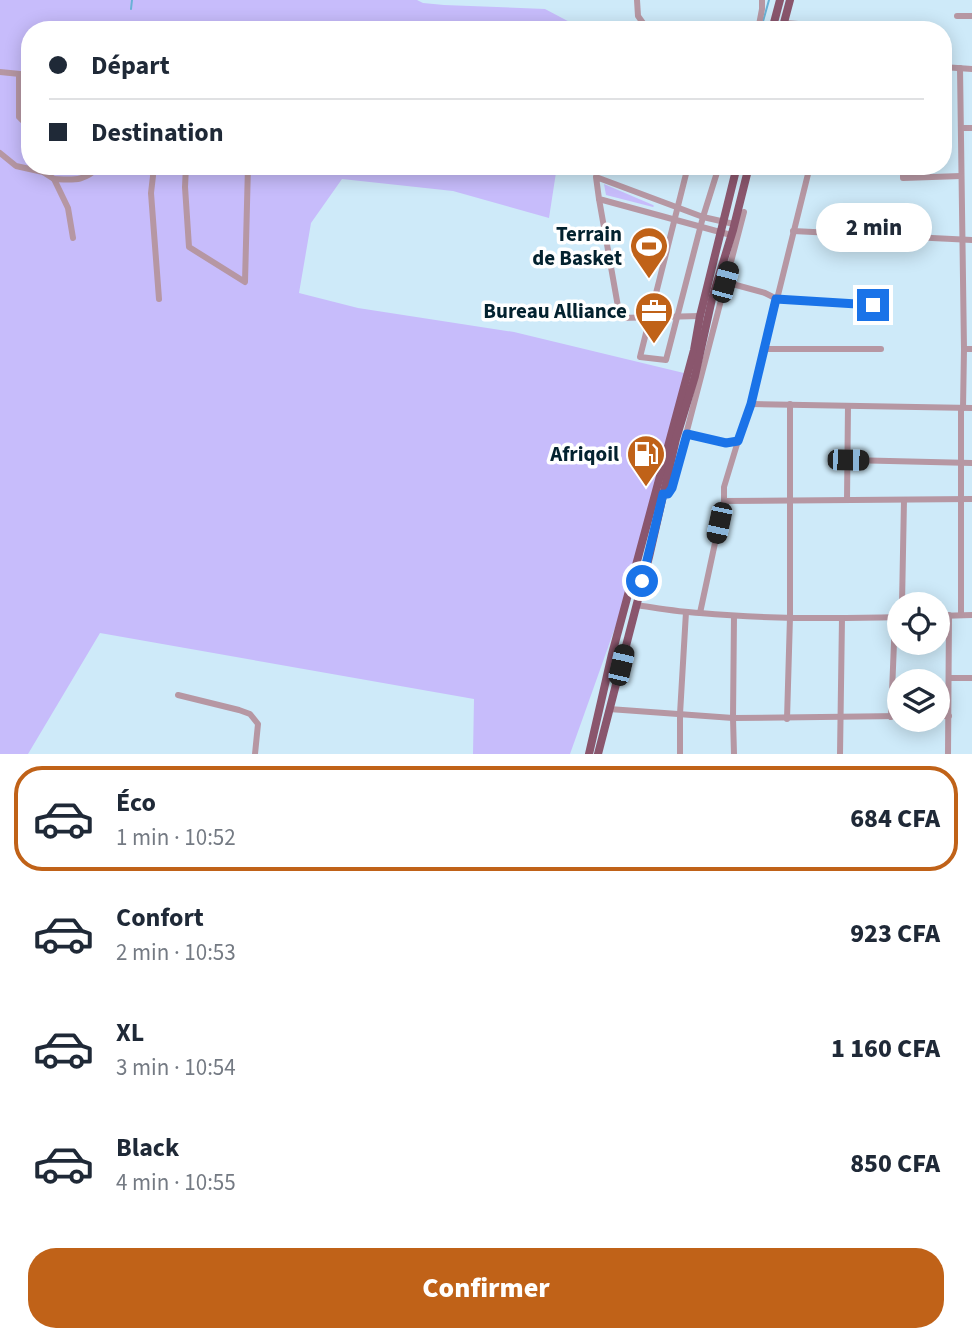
<!DOCTYPE html>
<html lang="fr">
<head>
<meta charset="utf-8">
<style>
	body { margin:0; font-family:"Source Sans 3",sans-serif; background:#f2f2f3; color:#1f2937; height:100vh; display:flex; flex-direction:column; font-size:26px; white-space:nowrap }
	* { box-sizing:border-box; margin:0 }
	p { font-size:23px; color:#747a83 }
	.icon { flex:none; width:38px; height:38px; fill:none; stroke:currentColor; stroke-width:2; stroke-linecap:round; stroke-linejoin:round }
	.map { position:relative; height:754px; overflow:hidden }
	.panel { display:flex; flex-direction:column; background:#fff; flex:1 }
	.panel>* { flex:none }
	.top-card { position:absolute; left:21px; top:21px; width:931px; height:154px; border-radius:28px; box-shadow:0 4px 18px #0003; display:grid; align-content:center; height:154px; padding:0 28px; background:#fff }
	.fabs { position:absolute; left:887px; top:592px; display:grid; gap:14px }
	.fabs a { display:grid; place-items:center; width:63px; height:63px; border-radius:50%; background:#fff; box-shadow:0 4px 18px #0003; font-size:35px }
	.end { position:absolute; width:32px; height:32px; margin:-16px; border:9px solid #1a73e8; background:#fff; box-shadow:0 0 0 4px #fff }
	.from { border-radius:50% }
	.bubble { position:absolute; height:49px; border-radius:24px; background:#fff; box-shadow:0 4px 18px #0003; font-size:23px; font-weight:800; line-height:49px; text-align:center }
	.car { position:absolute; width:21px; height:42px; margin:-21px -10px; border-radius:9px; box-shadow:0 0 5px 2px #0007; background:linear-gradient(#222 24%,#8ab4d8 0 40%,#222 0 76%,#8ab4d8 0 86%,#222 0) }
	.top-card b { display:flex; align-items:center; gap:24px; height:66px; font-size:26px }
	.top-card b+b { border-top:2px solid #e0e1e3 }
	.top-card i { width:18px; height:18px; background:#1f2937 }
	ul { padding:12px 0 0; list-style:none }
	li { display:flex; align-items:center; gap:21px; height:105px; margin:0 14px 10px; padding:0 14px; border:4px solid transparent; border-radius:28px }
	li div { flex:1 }
	li b { display:block; font-size:26px }
	li em { font-style:normal; font-weight:800 }
	li.on { border-color:#c06218 }
	li>.icon { width:63px; height:63px; stroke-width:1.5 }
	.primary-button { display:flex; gap:14px; margin-top:auto; padding:14px 28px }
	.primary-button a { flex:1; height:80px; border-radius:28px; background:#c06218; color:#fff; font-size:28px; font-weight:800; line-height:80px; text-align:center }
	.map>svg:first-child { display:block }
	.green { fill:#c7bcfb }
	.lines { fill:none; stroke-linecap:round; stroke-linejoin:round }
	.stream { stroke:#68b1d6; stroke-width:2 }
	.minor { stroke:#b697a3; stroke-width:6 }
	.major { stroke:#8a566d; stroke-width:8 }
	.route { stroke:#1a73e8; stroke-width:9 }
	.labels { text-anchor:middle; dominant-baseline:central; stroke-width:7; stroke-linejoin:round; paint-order:stroke }
	.poi-label { font-size:21px; font-weight:bold; fill:#03222f; stroke:#fff; text-anchor:end }
</style>
</head>
<body>
<div class="map">
<svg width="972" height="754" viewBox="0 0 972 754">
	<rect width="100%" height="100%" fill="#ceeaf9"/>
	<g class="green">
		<polygon points="0,0 417,0 423,3 444,5 545,9 581,28 581,30 30,30 30,166 557,166 549,218 453,191 342,179 311,223 299,293 358,308 514,332 688,374 632,580 570,754 473,754 474,699 100,633 28,754 0,754"/>
		<polygon points="604,184 653,205 654,206 653,207 606,195"/>
	</g>
	<g class="lines">
		<g class="stream">
			<polyline points="131,9 132,0"/>
			<polyline points="762,25 769,0"/>
		</g>
		<g class="minor">
			<polyline points="637,0 638,16 648,30"/>
			<polyline points="957,16 972,16"/>
			<polyline points="784,23 841,27 841,30"/>
			<polyline points="758,30 762,9 762,0"/>
			<polyline points="943,67 972,69"/>
			<polyline points="960,68 964,349 972,349"/>
			<polyline points="0,72 30,75"/>
			<polyline points="19,74 19,117 24,122 30,123"/>
			<polyline points="961,128 972,128"/>
			<polyline points="0,153 16,166 43,172 54,179 68,208 73,238"/>
			<polyline points="152,166 153,176 151,193 159,299"/>
			<polyline points="186,166 185,187 189,247 245,282 248,166"/>
			<polyline points="688,166 640,357 666,360 703,217 719,166"/>
			<polyline points="903,166 903,178 961,176"/>
			<path d="M 54,179 C 74,180 84,182 100,166"/>
			<polyline points="599,199 620,318 700,316"/>
			<polyline points="793,231 972,240"/>
			<polyline points="731,235 599,199 596,177 703,217 734,224"/>
			<polyline points="725,282 765,293 777,299 873,305"/>
			<polyline points="764,349 881,349"/>
			<polyline points="751,404 972,408"/>
			<polyline points="961,408 961,615"/>
			<polyline points="963,408 964,349"/>
			<polyline points="687,434 726,443 738,441"/>
			<polyline points="848,460 972,463"/>
			<polyline points="662,494 668,494 672,488 744,212"/>
			<polyline points="847,500 848,406"/>
			<polyline points="724,501 972,499"/>
			<polyline points="902,604 904,500"/>
			<path d="M 636,605 C 657,608 678,612 700,613 C 766,619 833,619 900,617"/>
			<polyline points="700,613 724,501 724,487 738,441 751,404 810,166"/>
			<polyline points="938,616 972,615"/>
			<polyline points="950,678 972,678"/>
			<polyline points="178,695 239,710 250,714 258,724 255,754"/>
			<polyline points="609,709 733,718 900,716"/>
			<polyline points="938,716 949,716"/>
			<polyline points="891,717 895,618"/>
			<polyline points="787,719 790,617 790,404"/>
			<polyline points="680,754 680,714 686,612"/>
			<polyline points="734,754 733,718 734,616"/>
			<polyline points="840,754 842,618"/>
			<polyline points="948,754 949,615"/>
		</g>
		<g class="major">
			<polyline points="772,30 780,0"/>
			<polyline points="782,30 790,0"/>
			<polyline points="589,754 612,654 694,350 700,316 737,166"/>
			<polyline points="598,754 649,557 676,439 695,376 712,299 733,230 749,166"/>
		</g>
	</g>
	<g class="lines">
		<polyline class="route" points="642,581 663,494 668,494 672,488 687,434 726,443 738,441 751,404 776,299 873,305"/>
	</g>
	<defs>
		<symbol id="stadium-pin" viewBox="-11 -11 22 30"><path d="M0 17L-7.5 6A9.5 9.5 0 1 1 7.5 6Z" fill="#c06218" stroke="#fff"/><path d="M0-5a6.5 5 0 1 0 0 10a6.5 5 0 1 0 0-10ZM-3.5-1.8h7v3.6h-7Z" fill="#fff"/></symbol>
		<symbol id="office-pin" viewBox="-11 -11 22 30"><path d="M0 17L-7.5 6A9.5 9.5 0 1 1 7.5 6Z" fill="#c06218" stroke="#fff"/><path d="M-6-3h4V-5.5h4V-3h4V5H-6ZM-1-4.5V-3h2v-1.5ZM-6 0V1H6V0Z" fill="#fff"/></symbol>
		<symbol id="fuel-pin" viewBox="-11 -11 22 30"><path d="M0 17L-7.5 6A9.5 9.5 0 1 1 7.5 6Z" fill="#c06218" stroke="#fff"/><path d="M-5.5-6h7V0h2V4h1.3V-2.5L3-4.5l.8-.8L6-3V5H2.5V1h-1V6h-7ZM-4.2-4.7v3.2H.2V-4.7Z" fill="#fff"/></symbol>
	</defs>
	<g fill-rule="evenodd">
		<use href="#stadium-pin" x="627" y="224" width="44" height="60"/>
		<use href="#office-pin" x="632" y="289" width="44" height="60"/>
		<use href="#fuel-pin" x="624" y="432" width="44" height="60"/>
	</g>
	<g class="labels">
		<g class="poi-label">
			<text x="622" y="234">Terrain<tspan x="622" dy="24">de Basket</tspan></text>
			<text x="627" y="311">Bureau Alliance</text>
			<text x="619" y="454">Afriqoil</text>
		</g>
	</g>
</svg>
<div class="fabs">
<a><svg class="icon" aria-label="locate" viewBox="0 0 24 24"><circle cx="12" cy="12" r="6"/><path d="M12 2v4M12 18v4M2 12h4M18 12h4"/></svg></a>
<a><svg class="icon" aria-label="layers" viewBox="0 0 24 24"><path d="M12 4l9 5-9 5-9-5zM3 14l9 5 9-5"/></svg></a>
</div>
<i class="end from" style="left:642px;top:581px"></i>
<i class="end" style="left:873px;top:305px"></i>
<div class="bubble" style="left:816px;top:203px;width:116px">2 min</div>
<i class="car" style="left:725px;top:282px;rotate:15deg"></i>
<i class="car" style="left:848px;top:460px;rotate:91deg"></i>
<i class="car" style="left:719px;top:523px;rotate:192deg"></i>
<i class="car" style="left:621px;top:665px;rotate:13deg"></i>
<div class="top-card">
<b><i class="from"></i>Départ</b>
<b><i></i>Destination</b>
</div>
</div>
<section class="panel">
<ul>
<li class="on"><svg class="icon" aria-label="car" viewBox="0 0 24 24"><path d="M5 17H2v-5l4-1 3-4h7l3 4 3 1v5h-3M9 17h6M6 11h13"/><circle cx="7" cy="17" r="2"/><circle cx="17" cy="17" r="2"/></svg><div><b>Éco</b><p>1 min · 10:52</p></div><em>684 CFA</em></li>
<li><svg class="icon" aria-label="car" viewBox="0 0 24 24"><path d="M5 17H2v-5l4-1 3-4h7l3 4 3 1v5h-3M9 17h6M6 11h13"/><circle cx="7" cy="17" r="2"/><circle cx="17" cy="17" r="2"/></svg><div><b>Confort</b><p>2 min · 10:53</p></div><em>923 CFA</em></li>
<li><svg class="icon" aria-label="car" viewBox="0 0 24 24"><path d="M5 17H2v-5l4-1 3-4h7l3 4 3 1v5h-3M9 17h6M6 11h13"/><circle cx="7" cy="17" r="2"/><circle cx="17" cy="17" r="2"/></svg><div><b>XL</b><p>3 min · 10:54</p></div><em>1 160 CFA</em></li>
<li><svg class="icon" aria-label="car" viewBox="0 0 24 24"><path d="M5 17H2v-5l4-1 3-4h7l3 4 3 1v5h-3M9 17h6M6 11h13"/><circle cx="7" cy="17" r="2"/><circle cx="17" cy="17" r="2"/></svg><div><b>Black</b><p>4 min · 10:55</p></div><em>850 CFA</em></li>
</ul>
<div class="primary-button"><a>Confirmer</a></div>
</section>
</body>
</html>
